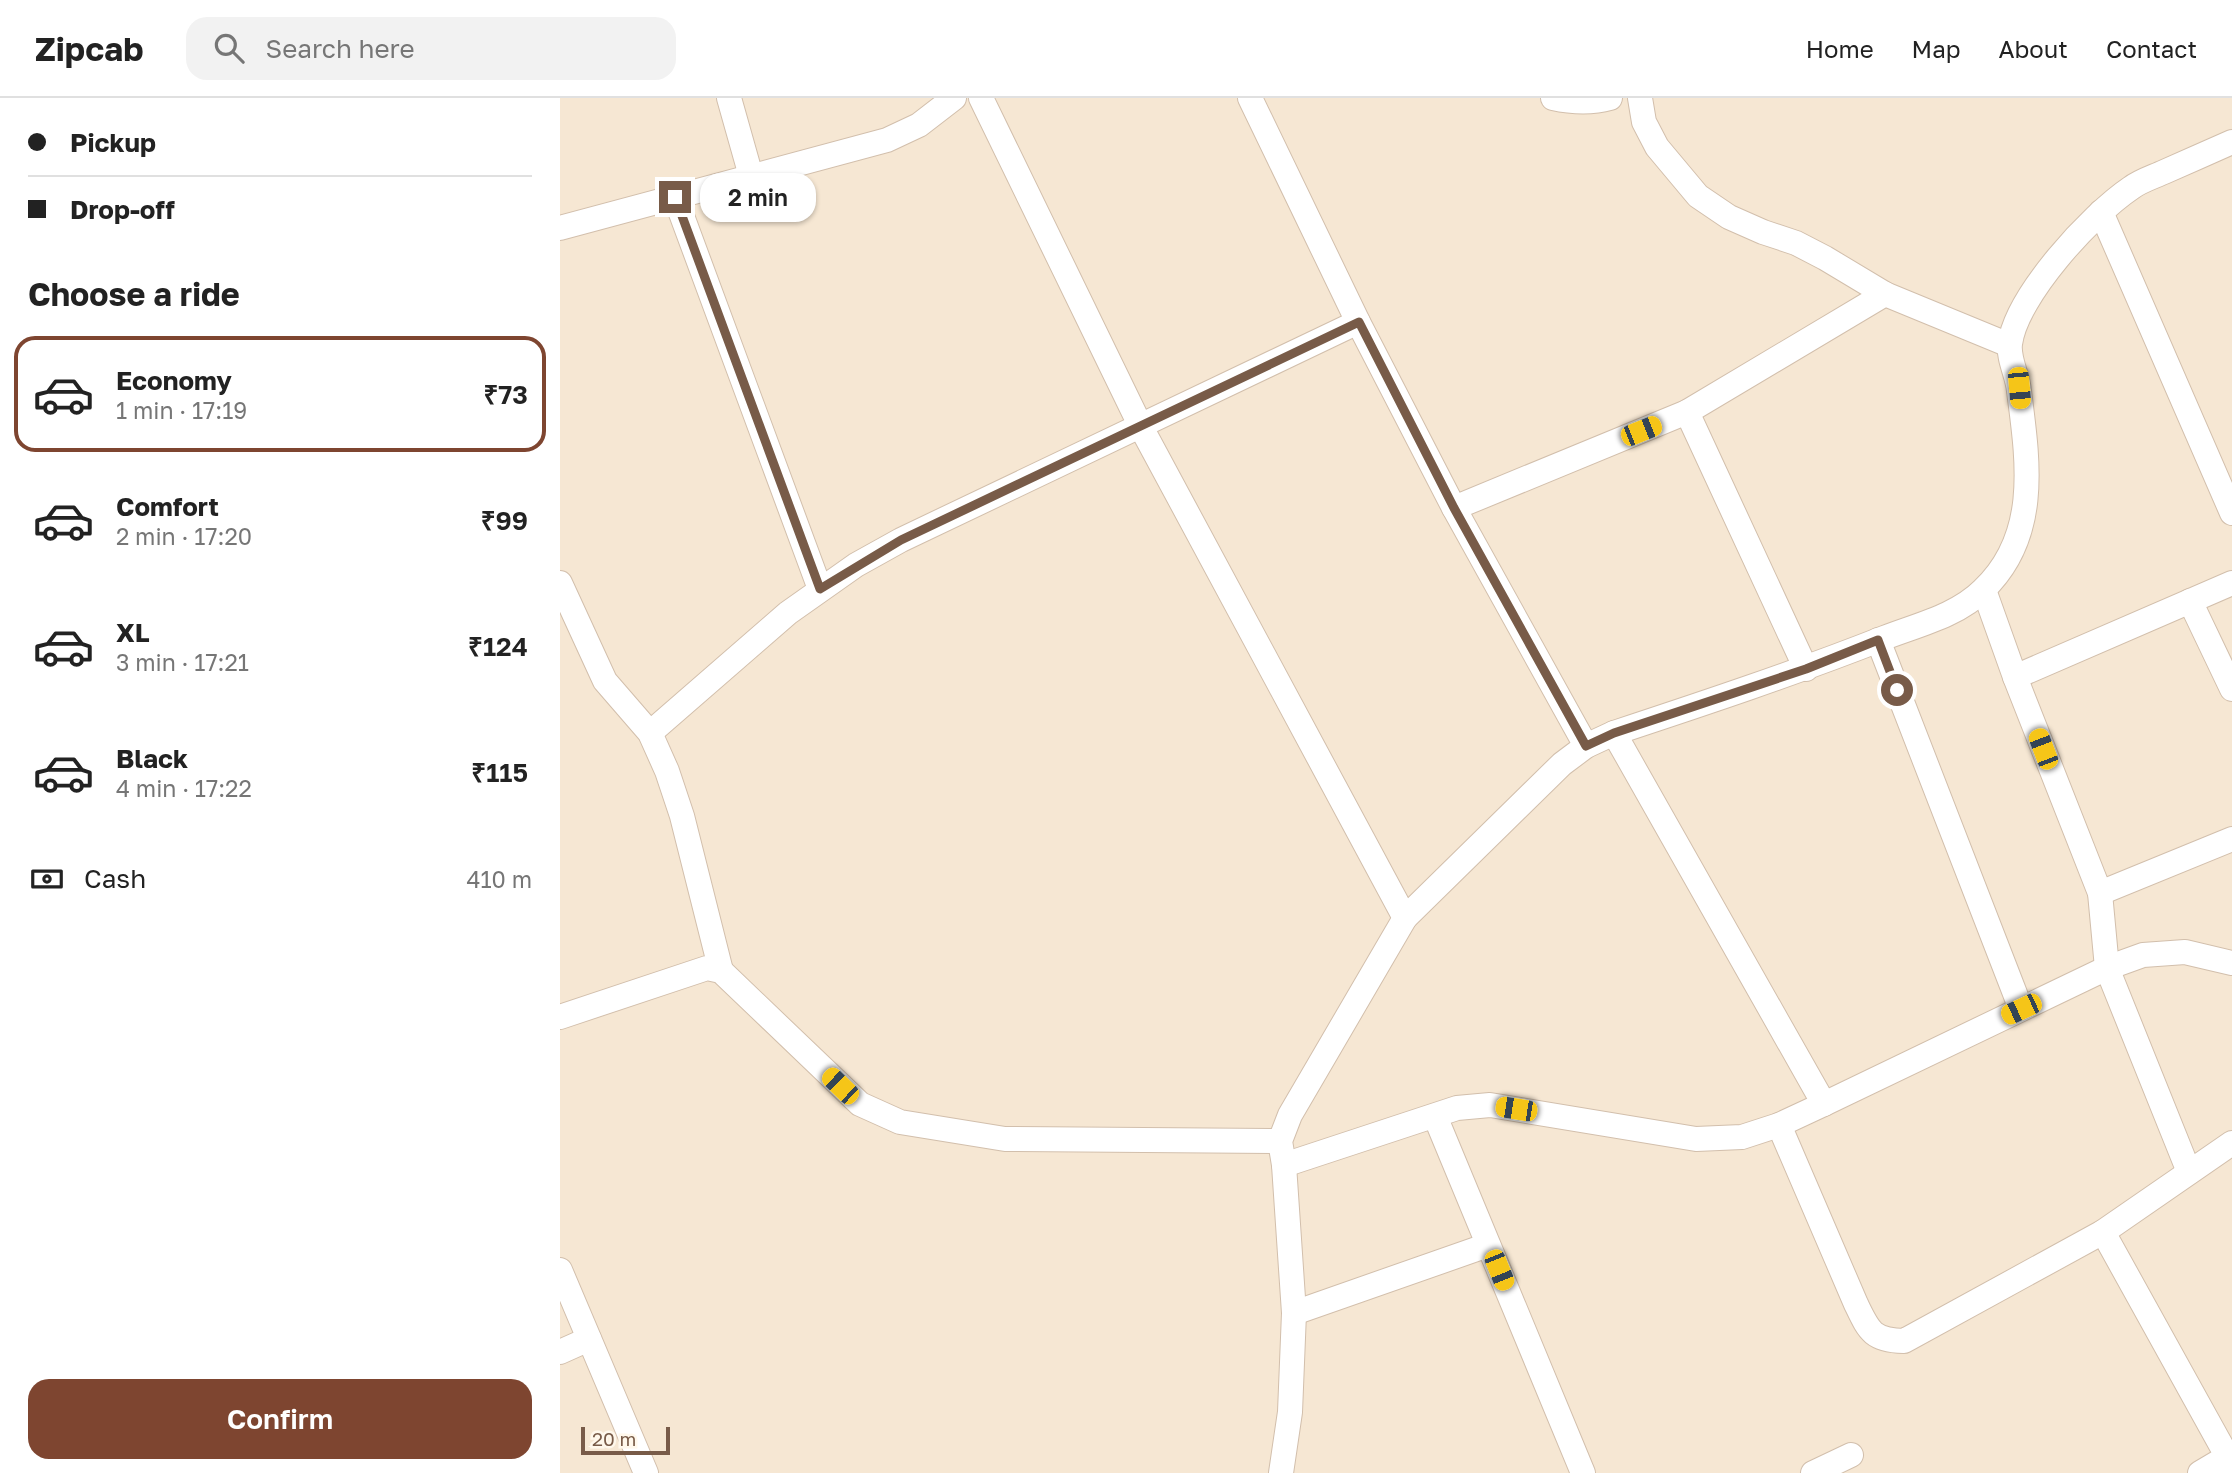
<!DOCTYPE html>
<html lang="en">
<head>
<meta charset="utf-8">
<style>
	body { margin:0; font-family:"Golos Text",sans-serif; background:#f2f2f2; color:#222; height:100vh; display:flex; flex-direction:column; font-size:26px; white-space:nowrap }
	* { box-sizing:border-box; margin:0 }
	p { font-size:23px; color:#767676 }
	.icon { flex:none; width:38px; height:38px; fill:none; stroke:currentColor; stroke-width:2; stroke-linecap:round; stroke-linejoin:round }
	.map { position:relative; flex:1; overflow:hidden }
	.drawer { display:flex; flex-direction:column; background:#fff; width:560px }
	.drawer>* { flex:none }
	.guide { display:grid; align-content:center; height:154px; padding:0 28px; background:#fff }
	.scale { position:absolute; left:21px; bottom:18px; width:89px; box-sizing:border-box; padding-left:7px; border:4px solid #785b48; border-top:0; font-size:19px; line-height:24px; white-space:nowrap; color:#785b48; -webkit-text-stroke:5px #fff8ec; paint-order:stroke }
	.end { position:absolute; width:32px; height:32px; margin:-16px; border:9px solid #785b48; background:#fff; box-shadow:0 0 0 4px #fff }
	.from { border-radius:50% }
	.bubble { position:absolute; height:49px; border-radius:21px; background:#fff; box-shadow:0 2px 5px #0004; font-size:23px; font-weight:600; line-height:49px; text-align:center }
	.car { position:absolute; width:21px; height:42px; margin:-21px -10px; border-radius:9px; box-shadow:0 0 5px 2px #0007; background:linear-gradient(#f5c518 24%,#345 0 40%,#f5c518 0 76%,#345 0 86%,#f5c518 0) }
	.guide b { display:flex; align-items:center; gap:24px; height:66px; font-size:26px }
	.guide b+b { border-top:2px solid #e0e0e0 }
	.guide i { width:18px; height:18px; background:#222 }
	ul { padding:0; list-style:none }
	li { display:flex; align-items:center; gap:21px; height:116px; margin:0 14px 10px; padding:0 14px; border:4px solid transparent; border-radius:21px }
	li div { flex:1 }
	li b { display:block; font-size:26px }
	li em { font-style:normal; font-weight:600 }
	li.on { border-color:#7e4530 }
	li>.icon { width:63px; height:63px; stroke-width:1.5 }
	h2 { padding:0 28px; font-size:32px; line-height:84px }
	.pay { display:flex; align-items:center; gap:18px; height:77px; padding:0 28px; font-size:26px }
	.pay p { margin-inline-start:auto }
	.button { display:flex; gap:14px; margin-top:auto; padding:14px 28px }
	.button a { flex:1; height:80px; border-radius:21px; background:#7e4530; color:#fff; font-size:28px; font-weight:600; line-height:80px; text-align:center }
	header { display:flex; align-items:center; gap:42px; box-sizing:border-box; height:98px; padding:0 35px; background:#fff; border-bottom:2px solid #e0e0e0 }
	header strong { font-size:33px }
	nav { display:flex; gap:38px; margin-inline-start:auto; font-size:24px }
	.search { width:490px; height:63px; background:#f2f2f2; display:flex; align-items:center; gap:18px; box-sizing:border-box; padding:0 24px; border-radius:21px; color:#767676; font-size:26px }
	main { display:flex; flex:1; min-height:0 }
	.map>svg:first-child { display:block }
	.residential { fill:#f6e7d3 }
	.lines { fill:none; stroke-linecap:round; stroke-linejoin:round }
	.street-casing { stroke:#d2bfac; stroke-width:26 }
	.street { stroke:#fff; stroke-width:24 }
	.route { stroke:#785b48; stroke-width:9 }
</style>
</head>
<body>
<header>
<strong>Zipcab</strong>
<div class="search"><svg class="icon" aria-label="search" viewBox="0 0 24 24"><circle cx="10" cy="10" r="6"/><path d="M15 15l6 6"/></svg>Search here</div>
<nav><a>Home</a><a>Map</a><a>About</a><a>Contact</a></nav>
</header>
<main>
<section class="drawer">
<div class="guide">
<b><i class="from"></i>Pickup</b>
<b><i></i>Drop-off</b>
</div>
<h2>Choose a ride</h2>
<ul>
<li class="on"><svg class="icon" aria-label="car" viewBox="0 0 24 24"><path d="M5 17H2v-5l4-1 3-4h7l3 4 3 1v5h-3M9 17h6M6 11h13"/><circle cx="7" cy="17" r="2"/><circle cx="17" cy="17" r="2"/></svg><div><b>Economy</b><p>1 min · 17:19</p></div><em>₹73</em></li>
<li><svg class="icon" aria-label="car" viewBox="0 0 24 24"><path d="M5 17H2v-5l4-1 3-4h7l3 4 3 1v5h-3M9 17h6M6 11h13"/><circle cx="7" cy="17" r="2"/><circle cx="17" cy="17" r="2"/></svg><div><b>Comfort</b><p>2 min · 17:20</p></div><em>₹99</em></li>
<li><svg class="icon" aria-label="car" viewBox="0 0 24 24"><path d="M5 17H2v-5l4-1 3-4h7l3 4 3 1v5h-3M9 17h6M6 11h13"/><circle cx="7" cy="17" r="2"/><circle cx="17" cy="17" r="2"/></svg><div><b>XL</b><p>3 min · 17:21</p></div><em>₹124</em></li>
<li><svg class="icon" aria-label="car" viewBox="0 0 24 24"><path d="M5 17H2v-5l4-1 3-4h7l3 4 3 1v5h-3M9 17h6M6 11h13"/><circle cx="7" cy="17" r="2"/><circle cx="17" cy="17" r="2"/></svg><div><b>Black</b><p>4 min · 17:22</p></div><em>₹115</em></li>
</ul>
<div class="pay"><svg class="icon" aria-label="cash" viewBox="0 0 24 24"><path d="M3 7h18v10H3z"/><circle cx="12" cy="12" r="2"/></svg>Cash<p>410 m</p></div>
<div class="button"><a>Confirm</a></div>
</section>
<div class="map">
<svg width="1672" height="1375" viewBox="0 0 1672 1375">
	<rect width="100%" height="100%" fill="#fef5e5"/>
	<rect class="residential" x="0" y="0" width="1672" height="1375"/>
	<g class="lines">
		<defs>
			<g id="street">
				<polyline points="169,0 191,78"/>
				<polyline points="421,0 581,329 845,820"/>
				<polyline points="690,0 798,224 894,410 1026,648"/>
				<path d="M 993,0 C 1011,4 1032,5 1050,0"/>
				<polyline points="1080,0 1084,24 1097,49 1138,98 1169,119 1203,134 1236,145 1265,160 1325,196 1449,247"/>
				<polyline points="115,99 260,491"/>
				<polyline points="1541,114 1672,415"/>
				<polyline points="0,130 327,42 359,27 394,0"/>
				<polyline points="1127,314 1246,571"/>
				<polyline points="894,410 1127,314 1325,196"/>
				<polyline points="0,485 45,583 90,635 107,673 122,718 161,873"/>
				<polyline points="1424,492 1455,579 1540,795 1547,870 1629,1074"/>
				<polyline points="1630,503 1672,591"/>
				<polyline points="1318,542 1461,911"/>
				<polyline points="1455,579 1672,485"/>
				<polyline points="90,635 228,515 296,467 341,442 798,224"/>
				<polyline points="1054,635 1264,1006"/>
				<polyline points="1540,795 1672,741"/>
				<polyline points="0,919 147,870 161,873 300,1006 340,1024 445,1041 720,1043"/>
				<polyline points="875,1018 1023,1375"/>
				<path d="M 1219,1027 L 1296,1206 C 1309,1233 1312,1242 1344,1243 L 1543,1134 L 1672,1045"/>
				<polyline points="724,1067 897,1010 930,1007 1136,1041 1182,1039 1219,1027 1264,1006 1547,870 1583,857 1625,854 1672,865"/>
				<polyline points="1543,1134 1672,1367"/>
				<polyline points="0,1172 86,1375"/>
				<polyline points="734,1215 928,1147"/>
				<polyline points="0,1254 29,1241"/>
				<path d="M 721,1375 L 730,1314 L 734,1215 L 724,1067 L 720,1043 L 730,1017 L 845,820 L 1002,666 L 1026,648 L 1054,635 C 1145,605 1235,575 1324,540 C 1357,527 1397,518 1423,492 C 1480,438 1468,363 1459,293 C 1458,278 1448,261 1450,246 C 1456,198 1531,117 1571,90 C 1580,83 1593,79 1604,74 C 1627,64 1649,54 1672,44"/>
				<polyline points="1253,1375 1291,1357"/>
				<polyline points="1640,1375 1667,1359"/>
			</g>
		</defs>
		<use href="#street" class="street-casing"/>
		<use href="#street" class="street"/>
	</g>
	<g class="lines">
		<polyline class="route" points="115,99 260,491 341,442 799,224 894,410 1026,648 1054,635 1246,571 1318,542 1337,592"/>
	</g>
</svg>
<div class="scale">20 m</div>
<i class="end from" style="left:1337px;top:592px"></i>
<i class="end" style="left:115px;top:99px"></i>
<div class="bubble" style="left:140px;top:75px;width:116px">2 min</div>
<i class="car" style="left:1459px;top:290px;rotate:175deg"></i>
<i class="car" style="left:1081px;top:333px;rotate:68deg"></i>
<i class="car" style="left:1483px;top:651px;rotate:339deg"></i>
<i class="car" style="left:1461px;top:911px;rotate:245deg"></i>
<i class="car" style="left:280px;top:988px;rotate:314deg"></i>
<i class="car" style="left:956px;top:1011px;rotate:279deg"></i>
<i class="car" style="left:939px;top:1172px;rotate:158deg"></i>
</div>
</main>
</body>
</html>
